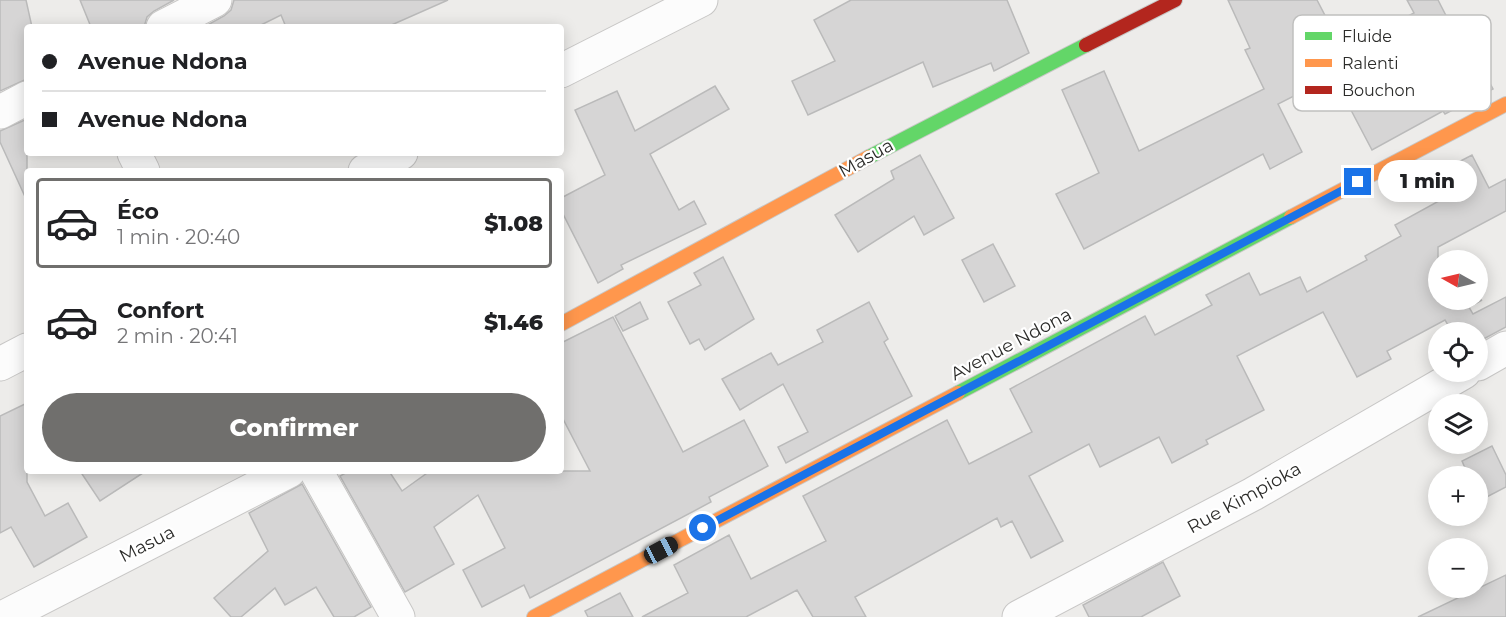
<!DOCTYPE html>
<html lang="fr">
<head>
<meta charset="utf-8">
<style>
	body { margin:0; font-family:Montserrat,sans-serif; background:#f2f2f2; color:#202124; height:100vh; display:flex; flex-direction:column; font-size:22px; white-space:nowrap }
	* { box-sizing:border-box; margin:0 }
	p { font-size:20px; color:#757577 }
	.icon { flex:none; width:33px; height:33px; fill:none; stroke:currentColor; stroke-width:2; stroke-linecap:round; stroke-linejoin:round }
	.map { position:relative; flex:1; overflow:hidden }
	.side { position:absolute; left:24px; top:168px; width:540px; height:306px; display:flex; flex-direction:column; background:#fff; border-radius:6px; box-shadow:0 3px 15px #0003 }
	.side>* { flex:none }
	.top-card { position:absolute; left:24px; top:24px; width:540px; height:132px; border-radius:6px; box-shadow:0 3px 15px #0003; display:grid; align-content:center; height:132px; padding:0 18px; background:#fff }
	.needle { width:39px; rotate:278deg }
	.controls { position:absolute; left:1428px; top:250px; display:grid; gap:12px }
	.controls a { display:grid; place-items:center; width:60px; height:60px; border-radius:50%; background:#fff; box-shadow:0 3px 15px #0003; font-size:30px }
	.end { position:absolute; width:27px; height:27px; margin:-14px; border:8px solid #1a73e8; background:#fff; box-shadow:0 0 0 3px #fff }
	.from { border-radius:50% }
	.bubble { position:absolute; height:42px; border-radius:21px; background:#fff; box-shadow:0 3px 15px #0003; font-size:20px; font-weight:800; line-height:42px; text-align:center }
	.car { position:absolute; width:18px; height:36px; margin:-18px -9px; border-radius:8px; box-shadow:0 0 4px 2px #0007; background:linear-gradient(#222 24%,#8ab4d8 0 40%,#222 0 76%,#8ab4d8 0 86%,#222 0) }
	.top-card b { display:flex; align-items:center; gap:21px; height:57px; font-size:22px }
	.top-card b+b { border-top:2px solid #e0e0e0 }
	.top-card i { width:15px; height:15px; background:#202124 }
	ul { padding:10px 0 0; list-style:none }
	li { display:flex; align-items:center; gap:18px; height:90px; margin:0 12px 9px; padding:0 6px; border:3px solid transparent; border-radius:6px }
	li div { flex:1 }
	li b { display:block; font-size:22px }
	li em { font-style:normal; font-weight:800 }
	li.current { border-color:#706f6d }
	li>.icon { width:54px; height:54px; stroke-width:1.5 }
	.button { display:flex; gap:12px; margin-top:auto; padding:12px 18px }
	.button a { flex:1; height:69px; border-radius:36px; background:#706f6d; color:#fff; font-size:24px; font-weight:800; line-height:69px; text-align:center }
	.map>svg:first-child { display:block }
	.building { fill:#d6d5d5; stroke:#bababa; stroke-width:1.5 }
	.lines { fill:none; stroke-linecap:round; stroke-linejoin:round }
	.street-casing { stroke:#c8c7c6; stroke-width:35 }
	.fast-casing { stroke:#c8c7c6; stroke-width:16 }
	.slow-casing { stroke:#c8c7c6; stroke-width:16 }
	.jam-casing { stroke:#c8c7c6; stroke-width:16 }
	.street { stroke:#fcfcfc; stroke-width:33 }
	.fast { stroke:#63d668; stroke-width:14 }
	.slow { stroke:#ff974d; stroke-width:14 }
	.jam { stroke:#b3261e; stroke-width:14 }
	.route { stroke:#1a73e8; stroke-width:8 }
	.labels { text-anchor:middle; dominant-baseline:central; stroke-width:4.5; stroke-linejoin:round; paint-order:stroke }
	.street-label { font-size:18px; fill:#2c2c2a; stroke:#fff }
	.key { fill:#fff; stroke:#c0c0bf; stroke-width:1.5 }
	.key-label { font-size:16px; fill:#2c2c2a }
</style>
</head>
<body>
<div class="map">
<svg width="1506" height="617" viewBox="0 0 1506 617">
	<rect width="100%" height="100%" fill="#edecea"/>
	<g class="building">
		<polygon points="0,0 26,0 32,27 27,27 27,79 0,91"/>
		<polygon points="80,0 174,0 154,11 147,17 144,27 91,27"/>
		<polygon points="234,0 448,0 387,27 286,27 281,15 257,27 204,27 224,16 231,10"/>
		<polygon points="851,0 1007,0 1029,53 994,71 991,63 933,87 923,62 808,115 792,81 835,61 814,20"/>
		<polygon points="1228,0 1317,0 1343,50 1414,13 1407,0 1438,0 1457,37 1463,33 1493,89 1445,114 1443,111 1372,150 1333,76 1278,104 1302,152 1270,169 1263,154 1084,249 1056,194 1099,173 1062,90 1104,71 1139,151 1264,89 1245,50 1250,48"/>
		<polygon points="715,86 729,109 650,154 679,210 694,201 706,224 621,265 623,269 598,283 561,210 561,198 605,175 575,110 617,91 635,131"/>
		<polygon points="27,119 27,201 0,142 0,131"/>
		<polygon points="920,155 954,218 924,235 914,216 858,252 835,215 894,179 891,171"/>
		<polygon points="1472,155 1489,188 1506,179 1506,211 1438,247 1438,300 1482,300 1469,307 1473,314 1506,297 1506,327 1478,342 1478,333 1439,333 1449,327 1445,320 1387,351 1391,359 1357,377 1323,312 1237,356 1264,410 1206,440 1208,444 1172,463 1159,437 1100,467 1089,444 1029,476 1063,541 1031,558 1012,521 1001,527 997,518 855,597 866,617 813,617 797,590 746,617 642,617 688,593 674,565 729,535 751,579 826,541 803,496 947,420 969,464 1032,432 1010,389 1145,316 1155,335 1212,305 1206,295 1249,273 1260,295 1300,277 1307,292 1367,260 1365,256 1401,236 1395,225 1459,190 1447,168"/>
		<polygon points="993,244 1015,286 984,302 962,260"/>
		<polygon points="723,257 754,319 705,350 699,339 690,344 668,302 701,285 694,273"/>
		<polygon points="640,302 648,319 623,331 615,316"/>
		<polygon points="869,302 888,339 884,342 912,396 786,463 778,447 808,432 783,384 740,410 722,379 771,353 778,365 823,342 817,330"/>
		<polygon points="613,317 683,452 744,420 768,466 709,497 711,502 530,598 524,585 482,607 463,570 505,548 478,495 434,527 454,564 405,592 340,476 349,471 389,471 402,491 430,471 590,471 561,415 561,343"/>
		<polygon points="27,403 27,482 45,516 68,503 87,537 34,567 11,527 0,533 0,416"/>
		<polygon points="1492,446 1506,475 1506,487 1481,500 1478,493 1478,477 1469,477 1462,461"/>
		<polygon points="80,471 146,471 100,501"/>
		<polygon points="302,484 371,607 354,617 334,617 316,587 285,605 275,588 241,617 231,617 214,598 268,551 249,513"/>
		<polygon points="1163,562 1180,596 1141,617 1089,617 1083,605"/>
		<polygon points="1506,575 1506,617 1418,617"/>
		<polygon points="620,593 633,617 588,617 585,611"/>
	</g>
	<g class="lines">
		<defs>
			<g id="street">
				<polyline points="163,27 215,0"/>
				<polyline points="561,71 701,0"/>
				<polyline points="0,112 27,98"/>
				<polyline points="134,153 143,171"/>
				<polyline points="365,171 401,153"/>
				<polyline points="0,364 27,350"/>
				<polyline points="1478,364 1506,348"/>
				<polyline points="316,471 398,617"/>
				<polyline points="4,617 289,471"/>
				<polyline points="1019,617 1253,494 1464,372"/>
			</g>
			<g id="fast">
				<polyline points="869,157 1086,45"/>
				<polyline points="958,393 1291,217"/>
			</g>
			<g id="slow">
				<polyline points="1291,217 1506,104"/>
				<polyline points="561,324 869,157"/>
				<polyline points="534,617 958,393"/>
			</g>
			<polyline id="jam" points="1086,45 1175,0"/>
		</defs>
		<use href="#street" class="street-casing"/>
		<use href="#fast" class="fast-casing"/>
		<use href="#slow" class="slow-casing"/>
		<use href="#jam" class="jam-casing"/>
		<use href="#street" class="street"/>
		<use href="#fast" class="fast"/>
		<use href="#slow" class="slow"/>
		<use href="#jam" class="jam"/>
	</g>
	<g class="lines">
		<polyline class="route" points="703,528 1358,182"/>
	</g>
	<g class="labels">
		<g class="street-label">
			<text transform="translate(866 158) rotate(-29)">Masua</text>
			<text transform="translate(1011 344) rotate(-28)">Avenue Ndona</text>
			<text transform="translate(1244 498) rotate(-29)">Rue Kimpioka</text>
			<text transform="translate(147 544) rotate(-27)">Masua</text>
		</g>
	</g>
	<rect x="1293" y="15" width="198" height="96" rx="9" class="key"/>
	<rect x="1305" y="32" width="27" height="8" fill="#63d668"/>
	<rect x="1305" y="59" width="27" height="8" fill="#ff974d"/>
	<rect x="1305" y="86" width="27" height="8" fill="#b3261e"/>
	<g class="key-label">
		<text x="1342" y="42">Fluide</text>
		<text x="1342" y="69">Ralenti</text>
		<text x="1342" y="96">Bouchon</text>
	</g>
</svg>
<div class="controls">
<a><svg class="needle" viewBox="-14 -14 28 28"><path d="M0-13l5 13h-10z" fill="#e53935"/><path d="M0 13l5-13h-10z" fill="#757577"/></svg></a>
<a><svg class="icon" aria-label="locate" viewBox="0 0 24 24"><circle cx="12" cy="12" r="6"/><path d="M12 2v4M12 18v4M2 12h4M18 12h4"/></svg></a>
<a><svg class="icon" aria-label="layers" viewBox="0 0 24 24"><path d="M12 4l9 5-9 5-9-5zM3 14l9 5 9-5"/></svg></a>
<a>+</a>
<a>−</a>
</div>
<i class="end from" style="left:703px;top:528px"></i>
<i class="end" style="left:1358px;top:182px"></i>
<div class="bubble" style="left:1378px;top:160px;width:99px">1 min</div>
<i class="car" style="left:661px;top:550px;rotate:62deg"></i>
<div class="top-card">
<b><i class="from"></i>Avenue Ndona</b>
<b><i></i>Avenue Ndona</b>
</div>
<section class="side">
<ul>
<li class="current"><svg class="icon" aria-label="car" viewBox="0 0 24 24"><path d="M5 17H2v-5l4-1 3-4h7l3 4 3 1v5h-3M9 17h6M6 11h13"/><circle cx="7" cy="17" r="2"/><circle cx="17" cy="17" r="2"/></svg><div><b>Éco</b><p>1 min · 20:40</p></div><em>$1.08</em></li>
<li><svg class="icon" aria-label="car" viewBox="0 0 24 24"><path d="M5 17H2v-5l4-1 3-4h7l3 4 3 1v5h-3M9 17h6M6 11h13"/><circle cx="7" cy="17" r="2"/><circle cx="17" cy="17" r="2"/></svg><div><b>Confort</b><p>2 min · 20:41</p></div><em>$1.46</em></li>
</ul>
<div class="button"><a>Confirmer</a></div>
</section>
</div>
</body>
</html>
